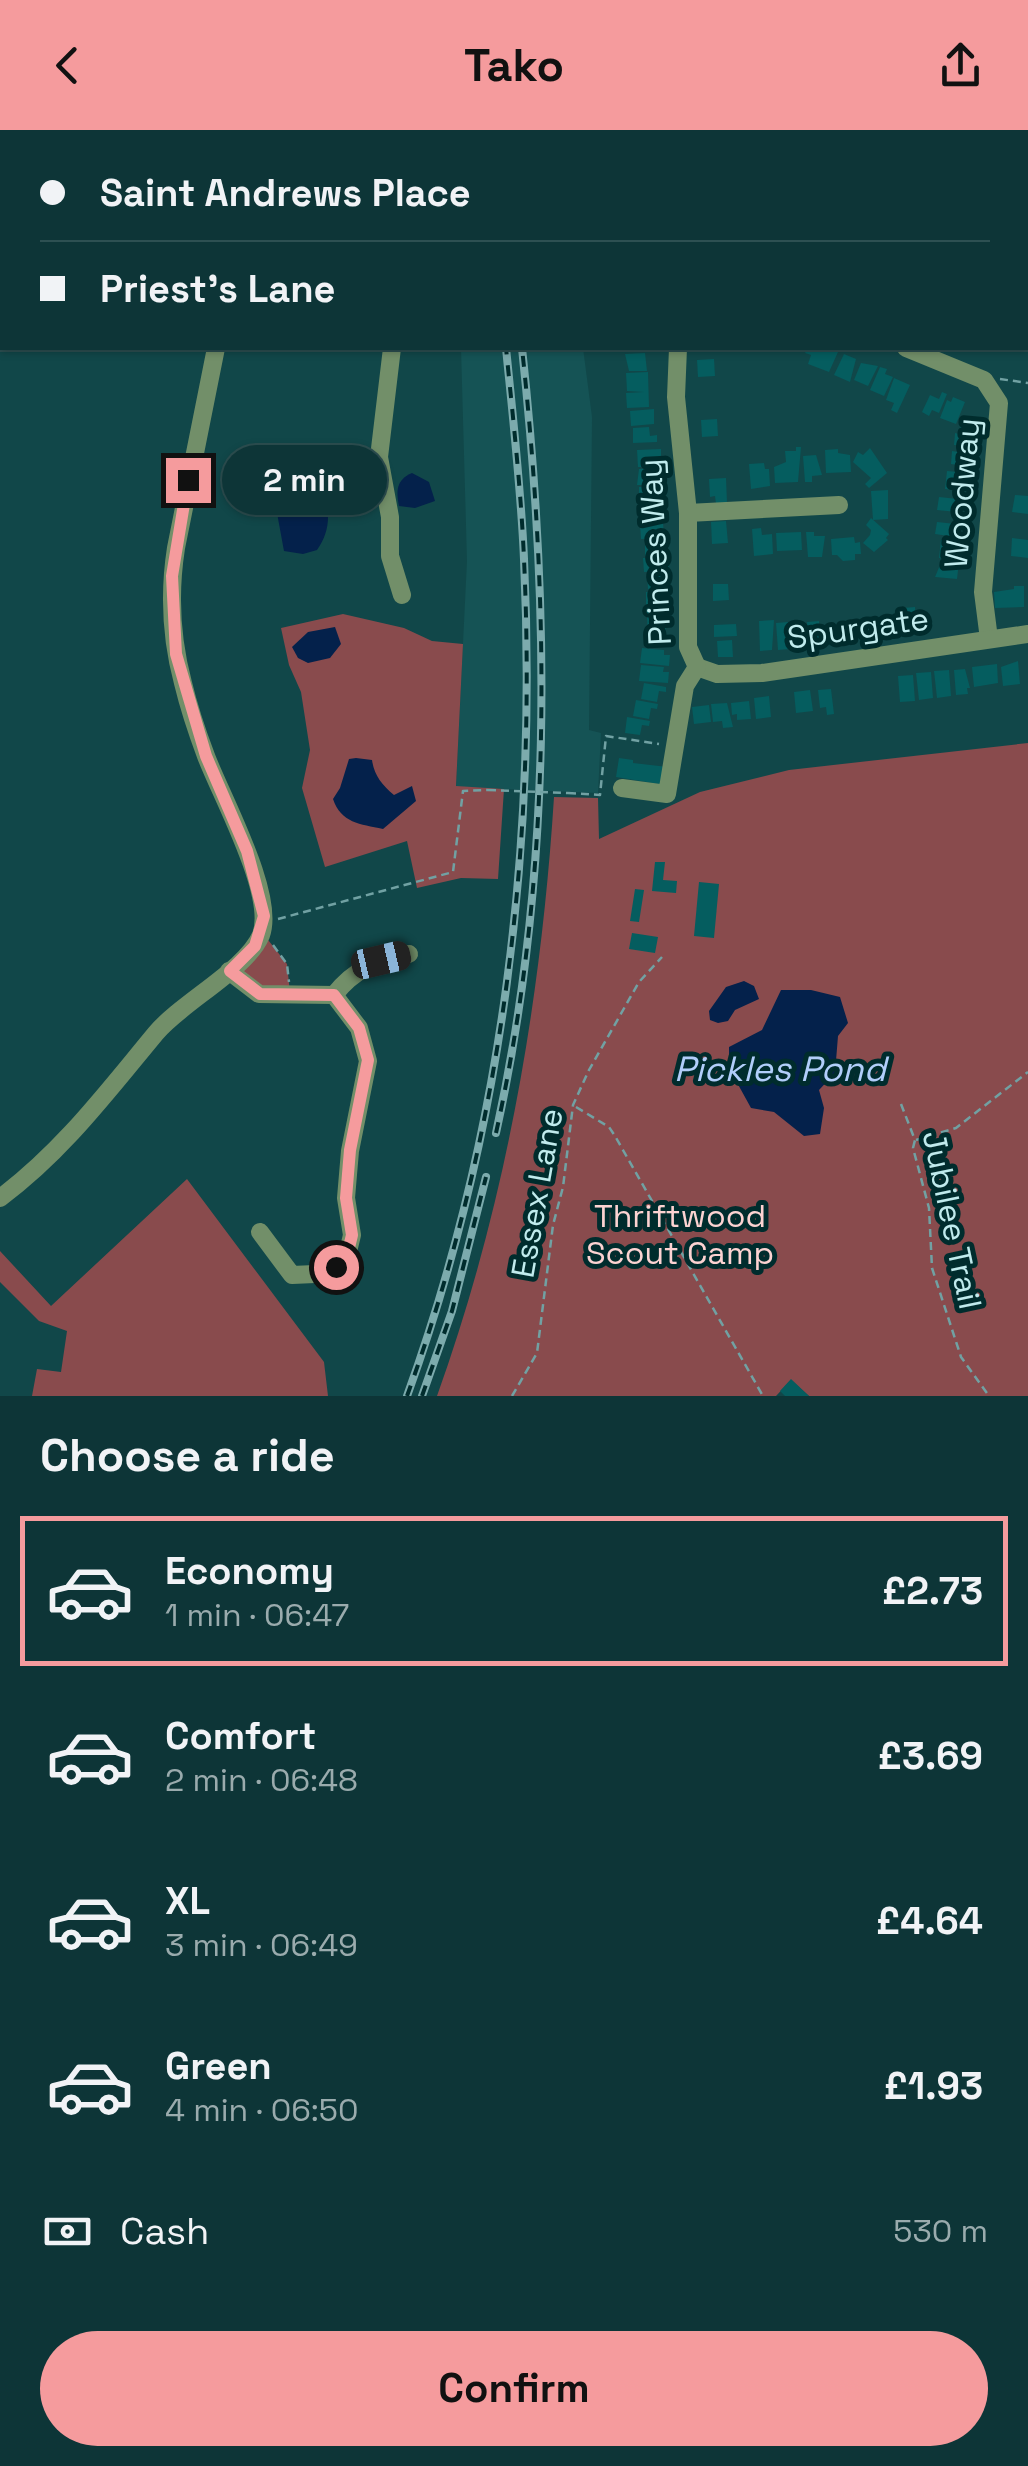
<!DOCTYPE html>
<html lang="en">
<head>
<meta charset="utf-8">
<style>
	body { margin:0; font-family:"Space Grotesk",sans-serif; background:#1b4042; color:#f1f3f6; height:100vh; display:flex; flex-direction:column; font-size:38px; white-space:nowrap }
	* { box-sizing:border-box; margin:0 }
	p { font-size:32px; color:#9aabad }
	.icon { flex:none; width:55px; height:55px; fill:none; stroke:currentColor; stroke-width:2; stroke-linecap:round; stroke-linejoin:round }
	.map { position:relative; height:1266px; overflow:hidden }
	.details { display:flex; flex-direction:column; background:#0d3537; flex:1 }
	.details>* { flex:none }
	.top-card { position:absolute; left:0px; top:0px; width:1030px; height:220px; box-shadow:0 2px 8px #0004,0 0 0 2px #2d5052; display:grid; align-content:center; height:220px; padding:0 40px; background:#0d3537 }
	.end { position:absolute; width:45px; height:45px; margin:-22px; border:12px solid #f59b9d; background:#111; box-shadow:0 0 0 5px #111 }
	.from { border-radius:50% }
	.bubble { position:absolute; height:70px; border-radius:35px; background:#0d3537; box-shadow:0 2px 8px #0004,0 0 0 2px #2d5052; font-size:32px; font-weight:700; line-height:70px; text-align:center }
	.car { position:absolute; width:30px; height:60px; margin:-30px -15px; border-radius:12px; box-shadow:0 0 8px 2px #0007; background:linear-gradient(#222 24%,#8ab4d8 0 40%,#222 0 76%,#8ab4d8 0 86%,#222 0) }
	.top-card b { display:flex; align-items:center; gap:35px; height:95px; font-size:38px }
	.top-card b+b { border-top:2px solid #2d5052 }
	.top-card i { width:25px; height:25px; background:#f1f3f6 }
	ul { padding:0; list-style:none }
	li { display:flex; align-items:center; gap:30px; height:150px; margin:0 20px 15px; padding:0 20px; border:5px solid transparent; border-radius:0px }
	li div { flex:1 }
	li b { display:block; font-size:38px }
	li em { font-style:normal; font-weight:700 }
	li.selected { border-color:#f59b9d }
	li>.icon { width:90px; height:90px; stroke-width:1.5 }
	h2 { padding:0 40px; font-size:45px; line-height:120px }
	.pay { display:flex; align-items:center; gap:25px; height:110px; padding:0 40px; font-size:38px }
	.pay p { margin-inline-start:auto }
	.action { display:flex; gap:20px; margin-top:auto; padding:20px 40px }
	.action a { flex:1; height:115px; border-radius:60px; background:#f59b9d; color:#111; font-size:40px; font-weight:700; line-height:115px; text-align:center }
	header { display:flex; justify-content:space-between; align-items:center; height:130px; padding:0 40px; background:#f59b9d; color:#111; font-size:45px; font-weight:700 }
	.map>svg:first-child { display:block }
	.built { fill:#155355 }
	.green { fill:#894b4d }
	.water { fill:#04214b }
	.building { fill:#055d5f }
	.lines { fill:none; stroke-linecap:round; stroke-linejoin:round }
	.path { stroke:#71a1a3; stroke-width:2.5; stroke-dasharray:8 5; stroke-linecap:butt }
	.minor { stroke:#728f69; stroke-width:18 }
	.rail-casing { stroke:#7cabad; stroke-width:8 }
	.rail { stroke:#002c2d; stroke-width:4; stroke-dasharray:11; stroke-linecap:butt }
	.path-bridge { stroke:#71a1a3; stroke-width:2.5; stroke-dasharray:8 5; stroke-linecap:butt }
	.route { stroke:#f59b9d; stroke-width:12 }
	.labels { text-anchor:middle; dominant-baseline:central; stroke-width:10; stroke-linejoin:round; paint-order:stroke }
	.street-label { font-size:32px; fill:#c0ebed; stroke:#002c2d }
	.park-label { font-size:32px; fill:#fcd3d2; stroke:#002c2d }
	.water-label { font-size:35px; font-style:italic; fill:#b1cefa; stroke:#002c2d }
</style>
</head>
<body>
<header><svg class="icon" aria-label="back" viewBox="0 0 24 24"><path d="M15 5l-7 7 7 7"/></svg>Tako<svg class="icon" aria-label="share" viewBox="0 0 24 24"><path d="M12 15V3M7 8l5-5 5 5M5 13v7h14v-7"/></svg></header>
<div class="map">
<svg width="1028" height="1266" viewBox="0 0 1028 1266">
	<rect width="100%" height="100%" fill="#114749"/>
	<polygon class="built" points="461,218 583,218 592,287 589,600 601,603 598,663 456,657 467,431"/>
	<g class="green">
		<polygon points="343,484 404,498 432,511 463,514 456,656 504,659 498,749 461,748 417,758 407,711 325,737 302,658 310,620 301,562 289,535 281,498"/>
		<path d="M 1028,613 L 1028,1266 L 809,1266 L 791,1250 L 776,1266 L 437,1266 C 506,1074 541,871 554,667 L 598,668 L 599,709 L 700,662 L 789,640 Z"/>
		<polygon points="265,806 287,834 290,863 269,865 229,841"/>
		<polygon points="187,1049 324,1232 328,1266 32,1266 37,1239 61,1242 67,1201 39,1191 0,1152 0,1121 51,1176"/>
	</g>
	<g class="water">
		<path d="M 249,333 L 280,338 L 290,333 C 325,349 340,388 317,420 L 303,424 L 284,421 L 275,372 L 245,354 Z"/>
		<path d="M 412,343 L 429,352 L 435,371 L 415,378 L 399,376 C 396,361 396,350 412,343 Z"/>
		<polygon points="335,497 341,514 330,528 308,533 298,528 292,517 308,502"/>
		<path d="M 356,628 L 372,630 C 374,645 382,655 394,665 L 412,656 L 416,671 L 383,699 C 360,694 341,693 333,669 L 340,658 L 349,629 Z"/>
		<polygon points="744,851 754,856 759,869 735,880 728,891 718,893 710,890 709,881 726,857"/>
		<polygon points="781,860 811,860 840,867 848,893 838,906 835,943 819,960 824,978 820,1004 804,1006 774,982 751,978 729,938 729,917 762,900"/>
	</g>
	<g class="building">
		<polygon points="808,218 827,218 838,222 829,242 808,234 811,225 805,223"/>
		<polygon points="645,223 647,241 629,241 625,224"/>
		<polygon points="844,224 856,229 850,252 834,245"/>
		<polygon points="714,229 715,246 698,247 697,230"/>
		<polygon points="861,233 878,236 868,256 854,250"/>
		<polygon points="880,237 887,239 885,244 893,247 884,266 870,260"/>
		<polygon points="648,242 649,277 627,278 626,263 644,262 627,261 626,243"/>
		<polygon points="894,248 910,255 897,283 891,280 894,273 886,270"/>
		<polygon points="942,262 947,264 939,283 932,280 929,286 922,282 930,265 939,269"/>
		<polygon points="953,267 965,272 956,294 940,288 947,270 951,272"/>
		<polygon points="654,279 654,294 631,296 630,281"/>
		<polygon points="717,289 718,306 702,307 701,290"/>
		<polygon points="649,297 650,306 657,305 657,312 633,313 633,298"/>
		<polygon points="960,297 973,299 972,317 954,315 955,303 959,304"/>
		<polygon points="796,317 801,317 798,352 775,353 774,337 786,332 785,321 796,321"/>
		<polygon points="870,318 887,343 869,358 865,354 871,348 853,332 858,322 863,325"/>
		<polygon points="661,319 661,337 638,337 637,320"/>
		<polygon points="838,319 838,323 850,325 851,342 826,343 825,320"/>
		<polygon points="952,321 972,324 970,337 951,334"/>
		<polygon points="816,325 822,345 812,346 812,352 805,352 803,326"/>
		<polygon points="764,333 765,339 769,339 770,356 751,359 749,334"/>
		<polygon points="658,338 661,355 637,355 639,339"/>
		<polygon points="947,341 970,343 969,349 963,348 961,361 945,359"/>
		<polygon points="726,348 727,373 716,374 715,366 710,367 709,349"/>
		<polygon points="639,357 659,357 659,372 639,371"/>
		<polygon points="888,360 888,389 873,390 871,361"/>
		<polygon points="1015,365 1028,366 1028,384 1012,382"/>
		<polygon points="939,367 958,369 957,382 937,380"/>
		<polygon points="659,374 664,389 642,391 639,375"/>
		<polygon points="871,388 889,404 886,408 888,410 874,422 863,413 870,405 871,400 866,395"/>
		<polygon points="726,391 728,413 712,414 711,392"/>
		<polygon points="663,392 664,408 641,409 640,394"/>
		<polygon points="937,392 956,394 955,407 935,404"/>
		<polygon points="761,398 762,405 772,404 773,424 754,426 752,399"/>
		<polygon points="801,402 802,420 777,421 776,403"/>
		<polygon points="806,402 814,402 814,406 825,406 822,427 808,427"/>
		<polygon points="854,407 855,413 860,412 861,424 855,424 855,430 843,431 837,425 832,425 831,409"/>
		<polygon points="1012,408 1028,410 1028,428 1011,426"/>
		<polygon points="663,410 667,425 645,426 645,411"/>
		<polygon points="941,410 955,411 960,430 939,428"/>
		<polygon points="669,427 669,441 644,442 643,428"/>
		<polygon points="947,430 959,432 957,449 935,447 940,435 947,436"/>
		<polygon points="669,443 669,449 664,449 664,458 648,459 647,444"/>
		<polygon points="713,454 728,454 729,470 713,471"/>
		<polygon points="1014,456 1024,456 1024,477 995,478 994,462 1014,459"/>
		<polygon points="646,462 661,462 664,488 668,488 664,506 669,506 669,516 648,516 647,481 652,481 652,474 646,475"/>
		<polygon points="915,477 916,500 904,500 903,478"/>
		<polygon points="774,490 772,520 760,521 759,491"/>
		<polygon points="819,491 820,513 808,514 807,492"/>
		<polygon points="788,492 790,519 778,520 776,493"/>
		<polygon points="803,493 804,515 792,516 791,494"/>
		<polygon points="736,494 737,506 714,507 714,495"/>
		<polygon points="732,510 733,527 718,527 717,511"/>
		<polygon points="642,518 664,520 664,525 670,525 669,536 640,533"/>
		<polygon points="1018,531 1020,554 1003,556 1001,537"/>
		<polygon points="997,534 998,553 974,557 972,537"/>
		<polygon points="641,535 664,537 663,542 669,542 668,553 639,551"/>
		<polygon points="965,539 970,558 967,558 968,564 956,565 954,540"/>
		<polygon points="949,540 951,566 937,568 934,541"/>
		<polygon points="931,542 933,568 919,570 916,543"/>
		<polygon points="913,545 915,571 900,572 898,546"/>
		<polygon points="644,553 666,557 666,562 659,561 657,572 641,569"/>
		<polygon points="831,559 834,584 827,585 826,577 820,578 818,560"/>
		<polygon points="810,560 813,581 796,583 794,562"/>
		<polygon points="769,566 771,587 756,589 754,568"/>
		<polygon points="636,570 658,574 657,579 651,578 649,589 633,586"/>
		<polygon points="749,571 751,589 737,590 737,584 732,585 731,573"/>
		<polygon points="727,573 733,597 723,598 722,591 713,592 711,574"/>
		<polygon points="709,575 711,592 694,594 692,577"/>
		<polygon points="627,587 650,591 649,596 642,595 640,605 625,603"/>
		<polygon points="619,628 633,630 633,633 668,637 665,655 616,647"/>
		<polygon points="655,732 665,732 663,750 677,751 676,763 652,761"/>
		<polygon points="699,752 719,754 714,808 694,806"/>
		<polygon points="635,759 644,760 639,792 630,791"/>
		<polygon points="632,803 658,807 655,823 629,819"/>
		<polygon points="791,1249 809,1266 785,1266 780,1261"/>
	</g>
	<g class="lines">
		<g class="path">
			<polyline points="1000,249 1028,253"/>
			<polyline points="568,663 600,665 606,606 659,614"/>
			<polyline points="278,789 453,742 463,661 488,660"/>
			<polyline points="273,815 287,834 289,852"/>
			<polyline points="901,974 915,1010 913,1018 929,1078 932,1138 961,1227 989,1266"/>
			<polyline points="576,977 609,997 615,1006 763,1266"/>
			<polyline points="916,1010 956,998 1028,942"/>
			<polyline points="512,1266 537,1223 553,1095 563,1057 573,975 589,940 639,852 662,827"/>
		</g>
		<g class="minor">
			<polyline points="428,0 433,2"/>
			<polyline points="117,2 119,0"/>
			<polyline points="275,2 276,0"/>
			<polyline points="596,2 598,0"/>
			<polyline points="820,2 820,0"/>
			<polyline points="0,209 2,204"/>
			<polyline points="392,218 379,327 390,387 390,426 402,465"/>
			<polyline points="906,218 984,250 999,273 983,462 989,509"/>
			<polyline points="688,383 839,375"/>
			<polyline points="697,537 717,544 762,543 1028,504"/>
			<polyline points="622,658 667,664 685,556 697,537 688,517 688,383 676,267 678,218"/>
			<polyline points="229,841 259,864 334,865 359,898 368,931 350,1021 346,1068 352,1105 346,1130 315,1144 292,1145 260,1102"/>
			<path d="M 334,865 C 355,838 377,831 409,824"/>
			<path d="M 0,1068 C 62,1022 107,962 156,903 C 182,872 247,839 261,805 C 276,765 221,666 206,626 C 197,602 189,578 183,553 C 171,508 169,463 176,418 L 216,218"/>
		</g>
		<defs>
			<g id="rail">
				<polyline points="494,0 494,2"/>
				<polyline points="510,0 511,2"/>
				<path d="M 496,1003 C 553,745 550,479 522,218"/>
				<path d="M 407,1266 C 504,999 537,712 524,429 C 521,359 513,288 506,218"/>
				<polyline points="422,1266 452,1181 486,1047"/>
			</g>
		</defs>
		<use href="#rail" class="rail-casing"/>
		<use href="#rail" class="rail"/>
		<polyline class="path-bridge" points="488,660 568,663"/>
	</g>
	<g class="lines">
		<polyline class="route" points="188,350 172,446 176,524 206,626 247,721 264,786 255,816 230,841 260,864 334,865 359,898 368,930 350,1020 346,1068 352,1105 346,1130 336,1137"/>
	</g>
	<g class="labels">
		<g class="street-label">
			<text transform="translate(962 363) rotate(-85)">Woodway</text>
			<text transform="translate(655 422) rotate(-93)">Princes Way</text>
			<text transform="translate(858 498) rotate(-8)">Spurgate</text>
			<text transform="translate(537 1063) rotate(-80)">Essex Lane</text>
			<text transform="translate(952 1090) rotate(78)">Jubilee Trail</text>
		</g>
		<g class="park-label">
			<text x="680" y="1086">Thriftwood<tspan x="680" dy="37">Scout Camp</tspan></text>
		</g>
		<g class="water-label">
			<text x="780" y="939">Pickles Pond</text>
		</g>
	</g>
</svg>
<i class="end from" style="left:336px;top:1137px"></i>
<i class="end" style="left:188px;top:350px"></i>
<div class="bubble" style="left:222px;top:315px;width:165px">2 min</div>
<i class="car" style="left:381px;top:830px;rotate:77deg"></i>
<div class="top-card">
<b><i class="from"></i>Saint Andrews Place</b>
<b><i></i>Priest's Lane</b>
</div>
</div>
<section class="details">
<h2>Choose a ride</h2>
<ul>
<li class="selected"><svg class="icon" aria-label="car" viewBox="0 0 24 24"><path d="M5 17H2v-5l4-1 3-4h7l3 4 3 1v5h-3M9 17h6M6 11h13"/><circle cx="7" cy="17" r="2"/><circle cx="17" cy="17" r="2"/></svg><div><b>Economy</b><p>1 min · 06:47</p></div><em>£2.73</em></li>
<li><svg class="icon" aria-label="car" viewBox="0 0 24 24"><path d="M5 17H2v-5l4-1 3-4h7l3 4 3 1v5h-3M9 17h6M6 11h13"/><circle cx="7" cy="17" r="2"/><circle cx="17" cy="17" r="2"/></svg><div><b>Comfort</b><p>2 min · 06:48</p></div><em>£3.69</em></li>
<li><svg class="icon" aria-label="car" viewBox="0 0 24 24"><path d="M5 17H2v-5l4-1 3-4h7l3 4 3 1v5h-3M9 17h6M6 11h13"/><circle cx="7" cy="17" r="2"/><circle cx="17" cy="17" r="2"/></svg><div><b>XL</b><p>3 min · 06:49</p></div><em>£4.64</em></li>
<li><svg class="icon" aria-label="car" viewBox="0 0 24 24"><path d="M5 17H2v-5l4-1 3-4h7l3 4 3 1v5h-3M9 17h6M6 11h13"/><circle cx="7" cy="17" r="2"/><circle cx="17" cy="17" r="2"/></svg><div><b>Green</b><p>4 min · 06:50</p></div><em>£1.93</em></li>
</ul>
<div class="pay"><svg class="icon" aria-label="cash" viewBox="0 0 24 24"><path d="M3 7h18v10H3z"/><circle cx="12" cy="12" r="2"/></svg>Cash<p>530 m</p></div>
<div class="action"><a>Confirm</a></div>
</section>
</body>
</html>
